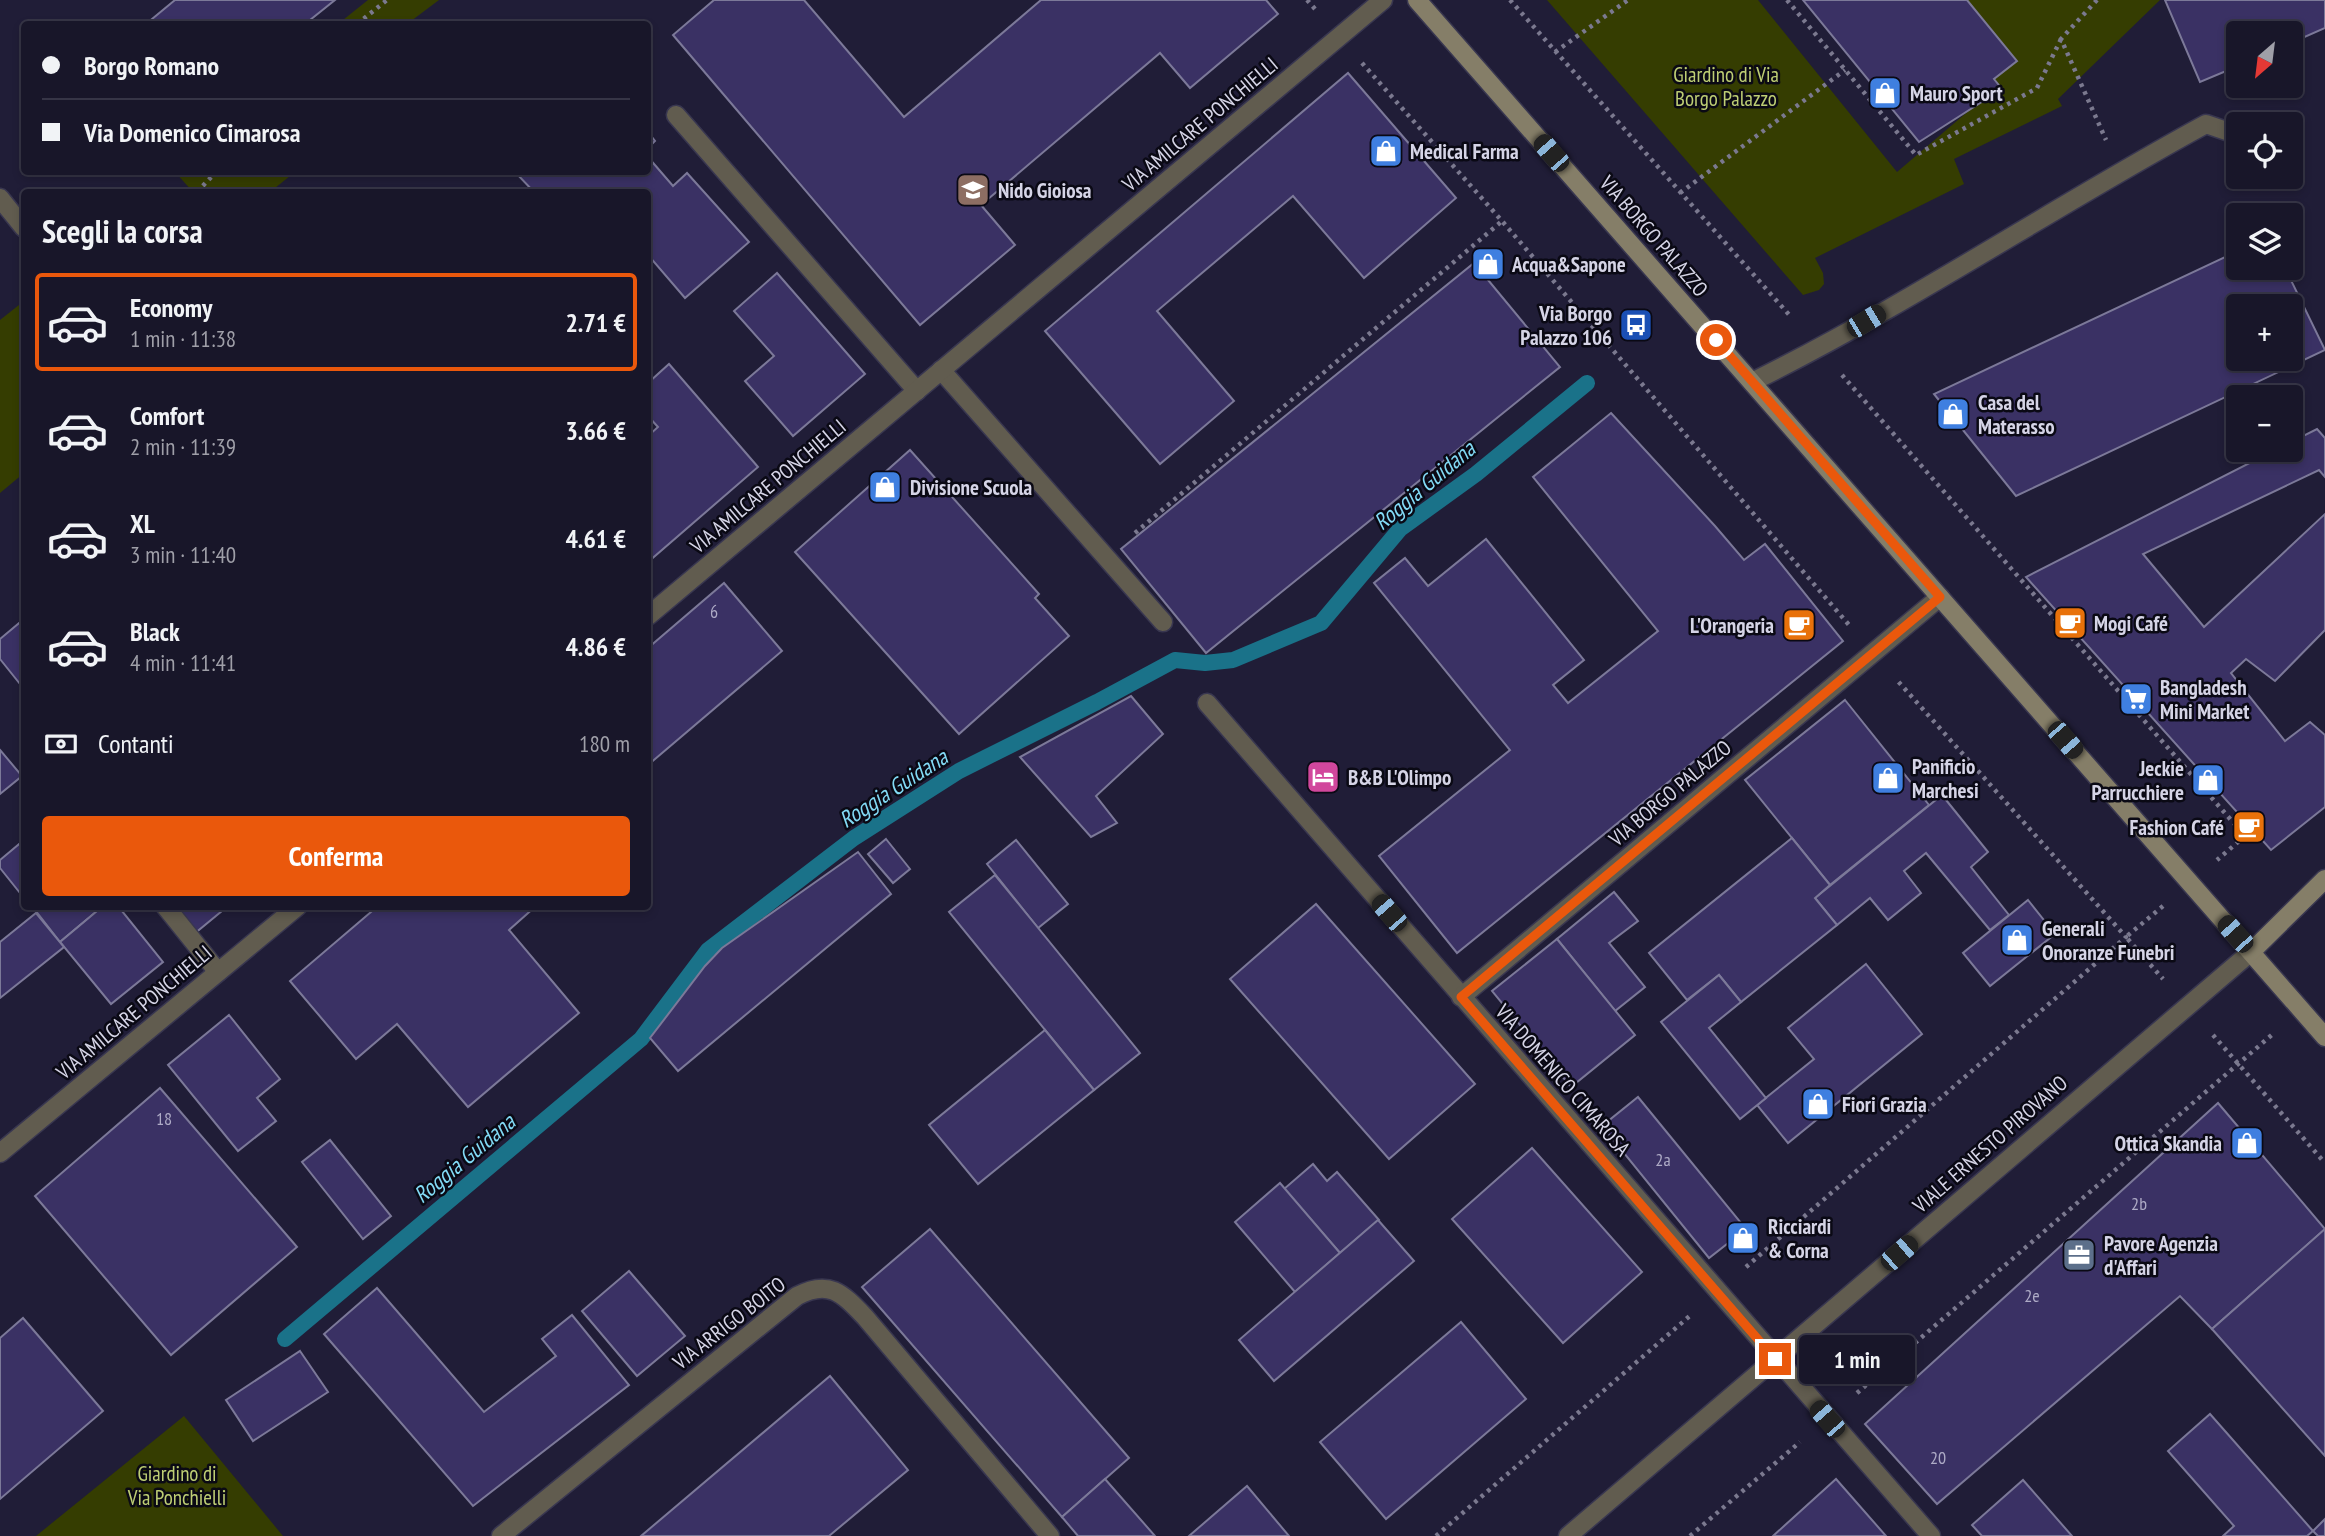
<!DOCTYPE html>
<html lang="it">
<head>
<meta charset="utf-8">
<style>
	body { margin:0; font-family:"PT Sans Narrow",sans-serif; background:#252335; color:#f1f3f6; height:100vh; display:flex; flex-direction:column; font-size:26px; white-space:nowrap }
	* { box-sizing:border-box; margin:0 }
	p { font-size:23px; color:#9f9fa8 }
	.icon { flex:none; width:38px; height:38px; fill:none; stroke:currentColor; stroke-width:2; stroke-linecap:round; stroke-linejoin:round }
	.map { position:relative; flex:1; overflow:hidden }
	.drawer { position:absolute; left:21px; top:189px; width:630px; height:721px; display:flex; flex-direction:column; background:#181629; border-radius:7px; box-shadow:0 4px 10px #0003,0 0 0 2px #363546 }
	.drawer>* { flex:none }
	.banner { position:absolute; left:21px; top:21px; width:630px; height:154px; border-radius:7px; box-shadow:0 4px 10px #0003,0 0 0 2px #363546; display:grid; align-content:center; height:154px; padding:0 21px; background:#181629 }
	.needle { width:46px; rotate:208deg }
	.controls { position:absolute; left:2226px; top:21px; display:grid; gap:14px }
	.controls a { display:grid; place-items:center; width:77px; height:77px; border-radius:7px; background:#181629; box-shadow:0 4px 10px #0003,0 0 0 2px #363546; font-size:35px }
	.end { position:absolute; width:32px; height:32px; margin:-16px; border:9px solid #ea580c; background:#fff; box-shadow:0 0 0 4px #fff }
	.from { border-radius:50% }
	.bubble { position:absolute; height:49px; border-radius:7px; background:#181629; box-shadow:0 4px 10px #0003,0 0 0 2px #363546; font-size:23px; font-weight:800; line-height:49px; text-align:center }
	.car { position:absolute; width:21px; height:42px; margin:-21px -10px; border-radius:9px; box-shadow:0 0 5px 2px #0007; background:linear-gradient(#222 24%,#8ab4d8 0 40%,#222 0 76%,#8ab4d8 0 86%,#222 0) }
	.banner b { display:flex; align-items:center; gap:24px; height:66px; font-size:26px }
	.banner b+b { border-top:2px solid #363546 }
	.banner i { width:18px; height:18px; background:#f1f3f6 }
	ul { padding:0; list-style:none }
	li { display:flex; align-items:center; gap:21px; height:98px; margin:0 14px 10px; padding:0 7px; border:4px solid transparent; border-radius:7px }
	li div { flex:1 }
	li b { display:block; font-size:26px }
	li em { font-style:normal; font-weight:800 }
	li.on { border-color:#ea580c }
	li>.icon { width:63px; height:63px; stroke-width:1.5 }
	h2 { padding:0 21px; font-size:32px; line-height:84px }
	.pay { display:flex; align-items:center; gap:18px; height:77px; padding:0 21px; font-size:26px }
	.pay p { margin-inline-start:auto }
	.primary-button { display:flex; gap:14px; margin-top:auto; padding:14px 21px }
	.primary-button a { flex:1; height:80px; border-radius:7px; background:#ea580c; color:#fff; font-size:28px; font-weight:800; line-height:80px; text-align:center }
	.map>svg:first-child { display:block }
	.green { fill:#353d01 }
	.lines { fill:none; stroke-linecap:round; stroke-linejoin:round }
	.stream { stroke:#1a7289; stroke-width:16 }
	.building { fill:#3a3164; stroke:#7c7999; stroke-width:2; fill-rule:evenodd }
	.lane-casing { stroke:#393750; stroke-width:21 }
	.street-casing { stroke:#393750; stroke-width:21 }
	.secondary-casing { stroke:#393750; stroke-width:21 }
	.path { stroke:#7b798f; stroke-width:4.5; stroke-dasharray:3.5 5; stroke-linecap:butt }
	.lane { stroke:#615c4f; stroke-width:18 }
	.street { stroke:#615c4f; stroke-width:18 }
	.secondary { stroke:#857e68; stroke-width:18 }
	.route { stroke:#ea580c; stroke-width:9 }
	.labels { text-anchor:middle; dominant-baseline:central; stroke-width:5; stroke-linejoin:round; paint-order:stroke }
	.number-label { font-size:18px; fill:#aeabc6 }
	.park-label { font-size:21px; fill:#bece74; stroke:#0a0914 }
	.poi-label { font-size:21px; font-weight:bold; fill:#d5d4e6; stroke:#0a0914; text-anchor:start }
	.street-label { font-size:21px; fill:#d5d4e6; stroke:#0a0914 }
	.water-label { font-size:23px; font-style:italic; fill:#82daf5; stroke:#0a0914 }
</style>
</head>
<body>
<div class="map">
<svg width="2325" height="1536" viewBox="0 0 2325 1536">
	<rect width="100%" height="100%" fill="#201d37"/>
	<g class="green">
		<polygon points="368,0 439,0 407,24 338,24"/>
		<polygon points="1547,0 1758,0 1897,172 1999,85 1994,79 1967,0 2160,0 2058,99 2062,106 1954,159 1964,184 1815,258 1823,273 1824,284 1819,290 1803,295"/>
		<polygon points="175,172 295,172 270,192 193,192"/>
		<polygon points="24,301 24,473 0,493 0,320"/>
		<polygon points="184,1416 283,1536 36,1536"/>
	</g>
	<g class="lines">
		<polyline class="stream" points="285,1339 641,1039 708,950 854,838 959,771 1097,702 1175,660 1205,663 1233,660 1321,623 1400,529 1476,474 1587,383"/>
	</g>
	<g class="building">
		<polygon points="175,0 335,0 305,24 146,24"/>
		<polygon points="714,0 804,0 904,117 1041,0 1266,0 1278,14 1190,88 1160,53 981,205 1015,245 920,325 673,35"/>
		<polygon points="1803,0 1967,0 2017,61 1994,79 2002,89 1919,142"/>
		<polygon points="2165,0 2325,0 2325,28 2291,43 2291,33 2238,33 2238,66 2200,82"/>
		<polygon points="1348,73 1456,198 1364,278 1293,196 1157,311 1234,401 1160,464 1045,331"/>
		<polygon points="648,132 655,141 648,148"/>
		<polygon points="648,157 673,186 687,173 749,242 685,298 648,255 648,192 534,192 515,172 648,172"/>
		<path d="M 2238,251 L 2238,268 L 2285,268 L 2325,350 L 2016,496 L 1934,394 ZM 2238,306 L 2291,306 L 2291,359 L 2238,359 Z"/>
		<polygon points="1474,263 1560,367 1206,653 1121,549"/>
		<polygon points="777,273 865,374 793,436 745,381 774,356 734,311"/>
		<polygon points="669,364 758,467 648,562 648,436 658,427 648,416 648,383"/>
		<polygon points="1611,413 1715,526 1744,560 1765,544 1843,641 1457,953 1379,856 1510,750 1374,583 1405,558 1428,586 1486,539 1584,660 1553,685 1568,703 1658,631 1533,477"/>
		<polygon points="2317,429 2325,438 2325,477 2319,470 2143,554 2204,627 2325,514 2325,630 2275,681 2246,659 2231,673 2285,741 2310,722 2325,735 2325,807 2271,850 2026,577 2275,450 2291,450 2291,442"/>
		<polygon points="910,450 1039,594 1035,598 1069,636 959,734 795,552"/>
		<polygon points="724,583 782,651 648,765 648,648"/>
		<polygon points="24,619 24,689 0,659 0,639"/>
		<polygon points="1131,696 1163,734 1096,796 1117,823 1091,837 1020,757"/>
		<polygon points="1845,700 1929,805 1830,885 1745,780"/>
		<polygon points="0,750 22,776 0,794"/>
		<polygon points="1942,795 1988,852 1971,867 2009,915 1990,930 1926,853 1904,871 1921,893 1888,920 1870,898 1837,925 1815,898"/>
		<polygon points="1792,838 1830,885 1815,898 1837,925 1741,1002 1719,975 1687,1000 1649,953"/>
		<polygon points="886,839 910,869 893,883 868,854"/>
		<polygon points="24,840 24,898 0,868 0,860"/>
		<polygon points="1016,840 1068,904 1038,928 987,864"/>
		<polygon points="858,852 891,894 678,1071 650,1038 705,966 722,948"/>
		<polygon points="995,875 1140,1053 1094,1090 949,912"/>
		<polygon points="1614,892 1638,921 1609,943 1645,987 1615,1011 1557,939"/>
		<polygon points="2028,900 2055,934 1990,986 1963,953"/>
		<polygon points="1316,904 1475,1084 1389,1159 1230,979"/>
		<polygon points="32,906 103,906 60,942"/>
		<polygon points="103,906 118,906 163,962 111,1004 60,942"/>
		<polygon points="172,906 228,906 194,934"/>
		<polygon points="378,906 536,906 509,930 579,1013 468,1107 397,1024 356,1059 290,981"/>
		<polygon points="36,913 64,947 0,998 0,942"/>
		<polygon points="1557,939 1635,1035 1571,1087 1492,991"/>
		<polygon points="1866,964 1922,1034 1788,1143 1757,1105 1814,1059 1788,1028"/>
		<polygon points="1719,975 1741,1002 1709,1028 1766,1098 1740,1119 1661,1022"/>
		<polygon points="229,1015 280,1079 257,1098 276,1121 238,1151 168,1065"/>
		<polygon points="1045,1030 1094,1090 978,1184 929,1125"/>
		<polygon points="160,1088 297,1247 171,1355 35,1196"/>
		<polygon points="1638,1097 1746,1229 1709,1258 1602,1126"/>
		<polygon points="2218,1103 2325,1229 2212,1329 2180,1296 1937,1504 1865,1424"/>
		<polygon points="330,1140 391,1216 363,1239 302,1162"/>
		<polygon points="1532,1148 1642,1272 1563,1343 1452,1219"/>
		<polygon points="1313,1164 1327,1181 1337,1172 1379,1220 1340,1253 1284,1189"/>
		<polygon points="1280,1183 1340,1253 1295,1292 1235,1222"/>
		<polygon points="1378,1220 1414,1261 1274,1381 1239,1340"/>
		<polygon points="930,1229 1129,1458 1062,1517 862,1287"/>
		<polygon points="2325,1229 2325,1456 2212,1329"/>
		<polygon points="629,1271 685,1336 637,1376 582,1311"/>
		<polygon points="377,1288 484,1412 556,1356 542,1339 572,1315 629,1385 473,1506 324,1334"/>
		<polygon points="23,1318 103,1411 0,1499 0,1338"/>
		<polygon points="1461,1322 1526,1399 1386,1519 1320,1442"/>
		<polygon points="300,1351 328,1392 253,1441 226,1400"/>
		<polygon points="830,1376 908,1470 829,1536 641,1536"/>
		<polygon points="2210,1414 2313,1531 2307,1536 2223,1536 2234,1526 2168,1451"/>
		<polygon points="1105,1479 1155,1536 1078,1536 1062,1517"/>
		<polygon points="1836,1479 1886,1536 1773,1536"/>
		<polygon points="2023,1480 2072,1536 1982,1536 1972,1525"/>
		<polygon points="1247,1486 1289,1536 1189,1536"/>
		<polygon points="2325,1519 2325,1536 2318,1536 2313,1531"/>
	</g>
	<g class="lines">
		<defs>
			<g id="lane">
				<polyline points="941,370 1163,622"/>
				<path d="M 1752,382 C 1908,305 2053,207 2206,124 L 2238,135"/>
			</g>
			<g id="street">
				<polyline points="676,115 917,391"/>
				<polyline points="0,198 24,228"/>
				<polyline points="648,616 1383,0"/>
				<polyline points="1207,703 1931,1536"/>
				<polyline points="165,906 218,972"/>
				<polyline points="1461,997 1940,597"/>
				<polyline points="0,1153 298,906"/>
				<path d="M 501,1536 L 797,1296 C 829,1279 842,1293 865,1317 L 1050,1536"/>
				<polyline points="1568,1536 2251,952"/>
			</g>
			<g id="secondary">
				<polyline points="1417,0 2325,1037"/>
				<polyline points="2251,952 2325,879"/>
			</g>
		</defs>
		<use href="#lane" class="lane-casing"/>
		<use href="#street" class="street-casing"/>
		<use href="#secondary" class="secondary-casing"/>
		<g class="path">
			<polyline points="1307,0 1315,9"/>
			<polyline points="1510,0 1792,318"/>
			<polyline points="1787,0 1916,155 2037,88 2061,39"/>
			<polyline points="2097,0 2061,39 2106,140"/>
			<polyline points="357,24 387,0"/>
			<polyline points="1555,52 1628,0"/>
			<polyline points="1362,63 1502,221 1849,625"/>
			<polyline points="197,192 216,172"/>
			<polyline points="1680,193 1845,70"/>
			<polyline points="1842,375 2245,836 2217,860"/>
			<polyline points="1135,533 1502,221"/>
			<polyline points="2163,906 2126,937 2163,979"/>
			<polyline points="2213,1035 2325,1163"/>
			<polyline points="1746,1267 2126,937 1896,679"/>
			<polyline points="1857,1393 2274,1033"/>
			<polyline points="1436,1536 1692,1314"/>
			<polyline points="1690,1536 1800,1442"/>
		</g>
		<use href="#lane" class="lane"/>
		<use href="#street" class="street"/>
		<use href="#secondary" class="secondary"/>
	</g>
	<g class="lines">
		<polyline class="route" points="1716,340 1940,597 1461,997 1775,1359"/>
	</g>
	<defs>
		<symbol id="shop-square" viewBox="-11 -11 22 22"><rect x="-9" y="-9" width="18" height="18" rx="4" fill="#3f7fe0" stroke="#0a0914"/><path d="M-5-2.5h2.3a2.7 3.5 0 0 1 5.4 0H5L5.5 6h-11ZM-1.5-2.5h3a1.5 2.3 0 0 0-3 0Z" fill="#fff"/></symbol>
		<symbol id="school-square" viewBox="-11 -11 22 22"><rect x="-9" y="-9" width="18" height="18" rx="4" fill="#8d6e63" stroke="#0a0914"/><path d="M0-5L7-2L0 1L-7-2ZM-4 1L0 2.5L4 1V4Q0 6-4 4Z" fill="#fff"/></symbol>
		<symbol id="bus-square" viewBox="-11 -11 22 22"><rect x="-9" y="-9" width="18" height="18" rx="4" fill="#1a4fb4" stroke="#0a0914"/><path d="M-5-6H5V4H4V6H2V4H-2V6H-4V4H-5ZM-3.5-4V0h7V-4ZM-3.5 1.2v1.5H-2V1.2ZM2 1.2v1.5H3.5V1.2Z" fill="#fff"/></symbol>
		<symbol id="cafe-square" viewBox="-11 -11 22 22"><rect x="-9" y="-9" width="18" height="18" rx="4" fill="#e8710a" stroke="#0a0914"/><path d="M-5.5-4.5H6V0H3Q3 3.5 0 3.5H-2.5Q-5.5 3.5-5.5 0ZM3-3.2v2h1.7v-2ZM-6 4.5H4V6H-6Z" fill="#fff"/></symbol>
		<symbol id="supermarket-square" viewBox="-11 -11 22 22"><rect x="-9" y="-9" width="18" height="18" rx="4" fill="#3f7fe0" stroke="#0a0914"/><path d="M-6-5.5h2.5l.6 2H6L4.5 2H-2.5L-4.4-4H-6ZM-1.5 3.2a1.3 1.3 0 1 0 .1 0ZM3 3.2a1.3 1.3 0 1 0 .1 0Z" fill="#fff"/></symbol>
		<symbol id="hotel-square" viewBox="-11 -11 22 22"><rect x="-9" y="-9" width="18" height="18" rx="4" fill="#d1479c" stroke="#0a0914"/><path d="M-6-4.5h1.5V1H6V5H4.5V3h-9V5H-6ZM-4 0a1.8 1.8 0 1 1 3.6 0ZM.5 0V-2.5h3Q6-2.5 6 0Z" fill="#fff"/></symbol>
		<symbol id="office-square" viewBox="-11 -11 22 22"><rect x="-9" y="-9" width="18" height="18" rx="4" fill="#5c6f8a" stroke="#0a0914"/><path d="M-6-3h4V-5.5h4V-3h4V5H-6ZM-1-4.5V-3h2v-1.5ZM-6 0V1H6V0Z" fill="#fff"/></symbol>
	</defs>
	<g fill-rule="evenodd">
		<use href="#shop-square" x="1866" y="74" width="38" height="38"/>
		<use href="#shop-square" x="1367" y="132" width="38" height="38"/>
		<use href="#school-square" x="954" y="171" width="38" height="38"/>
		<use href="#shop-square" x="1469" y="245" width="38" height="38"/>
		<use href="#bus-square" x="1617" y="306" width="38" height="38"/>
		<use href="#shop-square" x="1934" y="395" width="38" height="38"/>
		<use href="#shop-square" x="866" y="468" width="38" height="38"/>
		<use href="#cafe-square" x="2051" y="604" width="38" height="38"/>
		<use href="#cafe-square" x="1780" y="606" width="38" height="38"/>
		<use href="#supermarket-square" x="2117" y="680" width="38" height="38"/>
		<use href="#hotel-square" x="1304" y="758" width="38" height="38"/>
		<use href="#shop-square" x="1869" y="759" width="38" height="38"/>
		<use href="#shop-square" x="2189" y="761" width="38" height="38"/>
		<use href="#cafe-square" x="2230" y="808" width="38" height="38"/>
		<use href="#shop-square" x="1998" y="921" width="38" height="38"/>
		<use href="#shop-square" x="1799" y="1085" width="38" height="38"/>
		<use href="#shop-square" x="2228" y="1124" width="38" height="38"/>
		<use href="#shop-square" x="1724" y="1219" width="38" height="38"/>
		<use href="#office-square" x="2060" y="1236" width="38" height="38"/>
	</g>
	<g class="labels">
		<g class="number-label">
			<text x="714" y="611">6</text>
			<text x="164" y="1118">18</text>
			<text x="1663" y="1159">2a</text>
			<text x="2139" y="1203">2b</text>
			<text x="2032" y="1295">2e</text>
			<text x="1938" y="1457">20</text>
		</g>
		<g class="park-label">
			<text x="1726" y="74">Giardino di Via<tspan x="1726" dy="24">Borgo Palazzo</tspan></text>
			<text x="177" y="1473">Giardino di<tspan x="177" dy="24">Via Ponchielli</tspan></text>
		</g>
		<g class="poi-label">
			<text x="1910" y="93">Mauro Sport</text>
			<text x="1410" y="151">Medical Farma</text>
			<text x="998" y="190">Nido Gioiosa</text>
			<text x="1512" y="264">Acqua&amp;Sapone</text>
			<text x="1612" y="313" text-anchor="end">Via Borgo<tspan x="1612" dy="24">Palazzo 106</tspan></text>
			<text x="1978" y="402">Casa del<tspan x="1978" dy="24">Materasso</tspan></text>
			<text x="910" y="487">Divisione Scuola</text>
			<text x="2094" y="623">Mogi Café</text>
			<text x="1774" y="625" text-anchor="end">L'Orangeria</text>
			<text x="2160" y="687">Bangladesh<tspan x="2160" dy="24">Mini Market</tspan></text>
			<text x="1912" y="766">Panificio<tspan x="1912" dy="24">Marchesi</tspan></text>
			<text x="2184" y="768" text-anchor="end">Jeckie<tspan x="2184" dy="24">Parrucchiere</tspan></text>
			<text x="1348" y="777">B&amp;B L'Olimpo</text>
			<text x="2224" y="827" text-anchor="end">Fashion Café</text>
			<text x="2042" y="928">Generali<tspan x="2042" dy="24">Onoranze Funebri</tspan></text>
			<text x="1842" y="1104">Fiori Grazia</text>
			<text x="2222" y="1143" text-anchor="end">Ottica Skandia</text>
			<text x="1768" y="1226">Ricciardi<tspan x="1768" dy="24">&amp; Corna</tspan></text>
			<text x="2104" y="1243">Pavore Agenzia<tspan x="2104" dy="24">d'Affari</tspan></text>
		</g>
		<g class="street-label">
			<text transform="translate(1200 124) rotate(-40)">VIA AMILCARE PONCHIELLI</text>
			<text transform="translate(1654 236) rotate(49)">VIA BORGO PALAZZO</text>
			<text transform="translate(768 486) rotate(-40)">VIA AMILCARE PONCHIELLI</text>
			<text transform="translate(1670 793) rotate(-40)">VIA BORGO PALAZZO</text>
			<text transform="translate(134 1012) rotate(-40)">VIA AMILCARE PONCHIELLI</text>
			<text transform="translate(1563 1080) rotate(49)">VIA DOMENICO CIMAROSA</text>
			<text transform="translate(1990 1144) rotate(-41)">VIALE ERNESTO PIROVANO</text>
			<text transform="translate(729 1323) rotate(-38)">VIA ARRIGO BOITO</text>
		</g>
		<g class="water-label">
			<text transform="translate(1424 485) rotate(-40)">Roggia Guidana</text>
			<text transform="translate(893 788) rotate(-33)">Roggia Guidana</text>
			<text transform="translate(464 1158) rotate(-40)">Roggia Guidana</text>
		</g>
	</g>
</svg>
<div class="controls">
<a><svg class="needle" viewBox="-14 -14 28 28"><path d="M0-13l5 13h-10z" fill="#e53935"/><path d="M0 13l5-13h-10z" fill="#9f9fa8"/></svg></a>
<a><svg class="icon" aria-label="locate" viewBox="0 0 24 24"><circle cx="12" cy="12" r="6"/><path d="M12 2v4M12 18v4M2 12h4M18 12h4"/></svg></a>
<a><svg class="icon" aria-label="layers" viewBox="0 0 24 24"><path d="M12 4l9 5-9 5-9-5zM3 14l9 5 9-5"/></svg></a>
<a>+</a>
<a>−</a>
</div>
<i class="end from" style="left:1716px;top:340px"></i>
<i class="end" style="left:1775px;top:1359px"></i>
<div class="bubble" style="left:1799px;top:1335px;width:116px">1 min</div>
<i class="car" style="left:1551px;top:153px;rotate:319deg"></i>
<i class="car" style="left:1866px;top:321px;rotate:59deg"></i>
<i class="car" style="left:2065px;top:740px;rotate:139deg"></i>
<i class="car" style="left:1389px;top:913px;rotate:319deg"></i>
<i class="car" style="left:2235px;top:934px;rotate:318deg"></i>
<i class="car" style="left:1899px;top:1253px;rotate:49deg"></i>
<i class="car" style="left:1827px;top:1419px;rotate:319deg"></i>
<div class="banner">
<b><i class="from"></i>Borgo Romano</b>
<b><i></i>Via Domenico Cimarosa</b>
</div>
<section class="drawer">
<h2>Scegli la corsa</h2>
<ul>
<li class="on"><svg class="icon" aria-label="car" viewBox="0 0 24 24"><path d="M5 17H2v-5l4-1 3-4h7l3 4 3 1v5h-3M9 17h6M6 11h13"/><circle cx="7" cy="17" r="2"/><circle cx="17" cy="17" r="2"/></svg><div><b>Economy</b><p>1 min · 11:38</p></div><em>2.71 €</em></li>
<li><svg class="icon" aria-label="car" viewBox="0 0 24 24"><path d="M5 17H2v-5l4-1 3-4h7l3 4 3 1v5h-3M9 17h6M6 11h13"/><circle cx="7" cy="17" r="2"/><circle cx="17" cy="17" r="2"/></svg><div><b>Comfort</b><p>2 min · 11:39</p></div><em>3.66 €</em></li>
<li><svg class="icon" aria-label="car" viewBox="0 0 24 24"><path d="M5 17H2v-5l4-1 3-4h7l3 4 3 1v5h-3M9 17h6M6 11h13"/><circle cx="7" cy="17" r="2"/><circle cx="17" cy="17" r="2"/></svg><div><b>XL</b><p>3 min · 11:40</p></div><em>4.61 €</em></li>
<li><svg class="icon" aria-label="car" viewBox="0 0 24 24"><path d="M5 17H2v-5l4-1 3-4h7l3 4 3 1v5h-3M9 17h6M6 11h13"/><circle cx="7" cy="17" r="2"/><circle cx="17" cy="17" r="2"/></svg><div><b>Black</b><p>4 min · 11:41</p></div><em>4.86 €</em></li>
</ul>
<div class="pay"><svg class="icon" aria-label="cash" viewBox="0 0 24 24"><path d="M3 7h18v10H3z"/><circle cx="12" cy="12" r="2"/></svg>Contanti<p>180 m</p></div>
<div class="primary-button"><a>Conferma</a></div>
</section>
</div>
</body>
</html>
